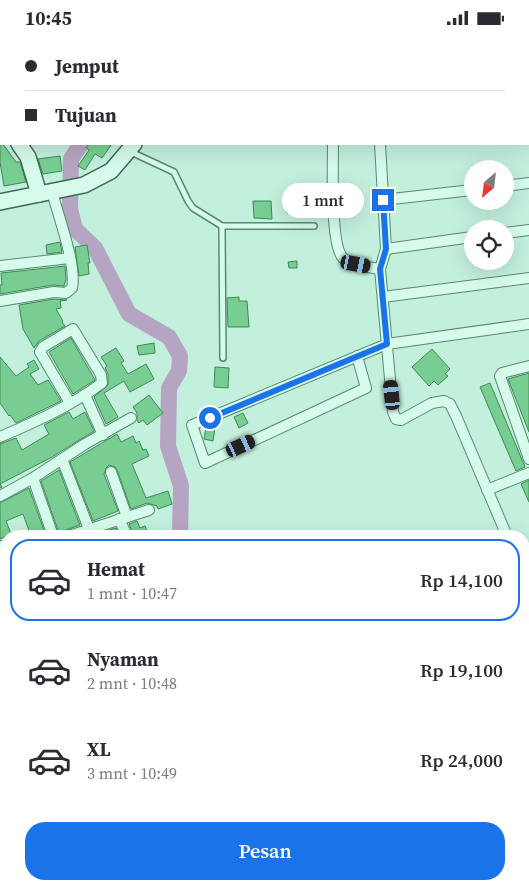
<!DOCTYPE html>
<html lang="id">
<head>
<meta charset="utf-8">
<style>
	body { margin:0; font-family:"Source Serif 4",serif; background:#f2f2f3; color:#2b2b33; height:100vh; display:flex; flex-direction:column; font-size:19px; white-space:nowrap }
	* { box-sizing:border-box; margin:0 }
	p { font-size:16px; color:#7c7c81 }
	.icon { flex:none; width:28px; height:28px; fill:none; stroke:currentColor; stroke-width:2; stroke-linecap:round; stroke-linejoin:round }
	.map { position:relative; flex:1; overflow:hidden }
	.drawer { position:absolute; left:0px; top:495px; width:530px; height:360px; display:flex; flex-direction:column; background:#fff; border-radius:20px 20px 0 0; box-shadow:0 5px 20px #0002 }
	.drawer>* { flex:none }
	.hud { position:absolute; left:0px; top:0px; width:530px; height:110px; box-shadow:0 5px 20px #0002; display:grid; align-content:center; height:110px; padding:0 25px; background:#fff }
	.needle { width:32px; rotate:208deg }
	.buttons { position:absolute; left:464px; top:125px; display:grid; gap:10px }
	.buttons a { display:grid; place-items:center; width:50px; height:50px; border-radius:50%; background:#fff; box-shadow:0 5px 20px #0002; font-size:25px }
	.end { position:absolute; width:22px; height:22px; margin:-11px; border:6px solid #1a73e8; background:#fff; box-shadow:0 0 0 2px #fff }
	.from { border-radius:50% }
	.bubble { position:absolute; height:35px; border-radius:18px; background:#fff; box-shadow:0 5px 20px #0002; font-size:16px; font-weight:600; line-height:35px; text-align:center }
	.car { position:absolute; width:15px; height:30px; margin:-15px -8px; border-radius:6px; box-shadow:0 0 4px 1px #0007; background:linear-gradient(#222 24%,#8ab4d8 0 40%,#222 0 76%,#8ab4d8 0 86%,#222 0) }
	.hud b { display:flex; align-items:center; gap:18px; height:48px; font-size:19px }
	.hud b+b { border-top:1px solid #e1e1e2 }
	.hud i { width:12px; height:12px; background:#2b2b33 }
	ul { padding:9px 0 0; list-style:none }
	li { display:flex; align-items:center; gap:15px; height:82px; margin:0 10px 8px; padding:0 15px; border:2px solid transparent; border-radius:20px }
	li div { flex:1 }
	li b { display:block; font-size:19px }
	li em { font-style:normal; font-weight:600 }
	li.on { border-color:#1a73e8 }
	li>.icon { width:45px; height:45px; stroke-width:1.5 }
	.action { display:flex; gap:10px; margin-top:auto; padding:10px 25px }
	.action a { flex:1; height:58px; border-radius:20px; background:#1a73e8; color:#fff; font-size:20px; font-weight:600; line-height:58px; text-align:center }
	.status { display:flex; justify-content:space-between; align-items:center; height:35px; padding:0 25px; background:#fff; direction:ltr }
	.status svg { height:14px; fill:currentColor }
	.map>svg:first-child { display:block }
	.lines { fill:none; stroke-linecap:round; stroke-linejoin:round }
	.river { stroke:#b6a5c2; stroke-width:16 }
	.building { fill:#78ce92; stroke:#3e8a54 }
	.lane-casing { stroke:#598a6e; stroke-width:8 }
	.street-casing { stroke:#598a6e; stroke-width:12 }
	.secondary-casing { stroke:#3c6c4f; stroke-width:18 }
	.lane { stroke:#d6faeb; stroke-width:5 }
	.street { stroke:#d6faeb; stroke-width:10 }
	.secondary { stroke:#d6faeb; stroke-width:15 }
	.route { stroke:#1a73e8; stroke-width:6 }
</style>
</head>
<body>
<div class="status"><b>10:45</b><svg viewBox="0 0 49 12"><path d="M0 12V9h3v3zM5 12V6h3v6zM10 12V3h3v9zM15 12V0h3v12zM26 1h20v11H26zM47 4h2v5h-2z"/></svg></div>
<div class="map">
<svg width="529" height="855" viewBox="0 0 529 855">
	<rect width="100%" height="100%" fill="#c3efdd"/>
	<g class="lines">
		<g class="river">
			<polyline points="110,0 110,1"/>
			<polyline points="81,109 71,124 70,174 75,194 95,213 129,279 169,302 180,321 179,336 169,353 168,411 181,451 180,501"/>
			<polyline points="0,671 6,665"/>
		</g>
	</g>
	<g class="building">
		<polygon points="0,105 16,127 20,127 26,147 4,151 0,127"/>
		<polygon points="89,109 112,109 102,123 95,119 85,135 78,131 89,115 86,113"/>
		<polygon points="60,121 62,136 43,139 38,124"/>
		<rect x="287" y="164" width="21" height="14"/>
		<polygon points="253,166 271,166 272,184 254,183"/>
		<polygon points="60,207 62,217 47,219 46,210"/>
		<polygon points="87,210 90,228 88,228 89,239 79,241 75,212"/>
		<polygon points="297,226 297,233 289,233 288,227"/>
		<polygon points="65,231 66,244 64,251 53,250 0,259 0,250 2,250 1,238"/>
		<polygon points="239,262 239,266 247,266 249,292 228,292 227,263"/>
		<polygon points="54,264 67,265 60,266 61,273 56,274 63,286 62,287 65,291 39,306 34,313 23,294 19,270"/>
		<polygon points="71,303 95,345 73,359 49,317"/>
		<polygon points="154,308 155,318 139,320 137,311"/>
		<polygon points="116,313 124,326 121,328 128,339 146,329 154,344 130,357 124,346 104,358 118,382 106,389 94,362 108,350 108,339 105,333 107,331 101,322"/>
		<polygon points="432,314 450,334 445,339 448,341 438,350 434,346 429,351 412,332"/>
		<polygon points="0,322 16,341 29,332 27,329 34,325 39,334 30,339 38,350 48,345 61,366 16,388 10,380 9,381 0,368"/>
		<polygon points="215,332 229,333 228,353 214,352"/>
		<polygon points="529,338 529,397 508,344"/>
		<polygon points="490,348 525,432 516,436 480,352"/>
		<polygon points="149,360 163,378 147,390 143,385 139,388 137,385 137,378 133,372"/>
		<polygon points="69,377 73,384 85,377 94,396 52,422 0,449 2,452 0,453 0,409 16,403 22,415 49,399 44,390"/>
		<polygon points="243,378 248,388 239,393 234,382"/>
		<polygon points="206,392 215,393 213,406 204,404"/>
		<polygon points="117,399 121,407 133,401 136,408 139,406 143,415 146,414 149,421 132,429 146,463 168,456 172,469 158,474 157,471 147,468 131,474 117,435 115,432 109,430 106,433 104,439 118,476 93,486 70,427"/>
		<polygon points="59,435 80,490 66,495 64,497 62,501 60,501 41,446"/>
		<polygon points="529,445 529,467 521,449"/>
		<polygon points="29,453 46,501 31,501 23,479 6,486 11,499 0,504 0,468"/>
		<polygon points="137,486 140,493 145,491 149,501 134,501 129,489"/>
		<polygon points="116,493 120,501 90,501"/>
	</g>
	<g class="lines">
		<defs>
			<g id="lane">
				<polyline points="131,117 174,137 188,166 193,173 222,191 314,191"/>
				<polyline points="222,191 223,323"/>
			</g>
			<g id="street">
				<polyline points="16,0 17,1"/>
				<polyline points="79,0 80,1"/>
				<polyline points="47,1 49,0"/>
				<path d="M 333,109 C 333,130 330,210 343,223 C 352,232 370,232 380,234"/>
				<polyline points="380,109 386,214 380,234 393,377 396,384 401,385 432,368 444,366 450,369 456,381 507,501"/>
				<polyline points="505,151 529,148"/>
				<polyline points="383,165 472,155"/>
				<polyline points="505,198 529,195"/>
				<polyline points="386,214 472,202"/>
				<polyline points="0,231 70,223"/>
				<polyline points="383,262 529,243"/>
				<path d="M 0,266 L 54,257 L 66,258 L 72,253 C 77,231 58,180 52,157"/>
				<polyline points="357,321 366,353 205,428 192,390 387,309 529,289"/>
				<polyline points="529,331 502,338 500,341 529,424"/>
				<polyline points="85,360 103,400"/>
				<path d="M 0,402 C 35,387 71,371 102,348 L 101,340 L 73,294 L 43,312 L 40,317 L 70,368"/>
				<polyline points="62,424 89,494"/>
				<polyline points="111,437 127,482"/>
				<polyline points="33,443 53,501"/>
				<polyline points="487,455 529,438"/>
				<polyline points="0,461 33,443 85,409 131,383"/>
				<polyline points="119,484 127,501"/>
				<polyline points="69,501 149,475"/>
				<polyline points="0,511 6,512"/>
				<polyline points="524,541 529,553"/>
				<polyline points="0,543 1,543"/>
				<polyline points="524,714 529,720"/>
				<polyline points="20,849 21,855"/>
				<polyline points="80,849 80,855"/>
				<polyline points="143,849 143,855"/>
				<polyline points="182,849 183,855"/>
				<polyline points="221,849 221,855"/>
				<polyline points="258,849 258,855"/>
				<polyline points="374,849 375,855"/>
				<polyline points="440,849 444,855"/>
				<polyline points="483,849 490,855"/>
				<polyline points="391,855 410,849 417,855"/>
			</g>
			<g id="secondary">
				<polyline points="170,1 170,0"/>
				<polyline points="0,81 1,83"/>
				<polyline points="19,109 28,122 39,159"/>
				<polyline points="0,167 84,150 111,136 134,109"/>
			</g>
		</defs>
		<use href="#lane" class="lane-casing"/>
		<use href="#street" class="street-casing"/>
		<use href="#secondary" class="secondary-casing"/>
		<use href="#lane" class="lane"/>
		<use href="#street" class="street"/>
		<use href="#secondary" class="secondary"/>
	</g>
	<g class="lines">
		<polyline class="route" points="210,383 387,309 380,234 386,214 383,165"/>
	</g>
</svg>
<div class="buttons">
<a><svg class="needle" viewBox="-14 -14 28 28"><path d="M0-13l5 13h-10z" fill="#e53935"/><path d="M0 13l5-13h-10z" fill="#7c7c81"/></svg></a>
<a><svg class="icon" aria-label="locate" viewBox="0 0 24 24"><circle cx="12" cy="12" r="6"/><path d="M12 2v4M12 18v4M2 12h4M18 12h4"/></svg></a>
</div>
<i class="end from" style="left:210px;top:383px"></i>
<i class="end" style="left:383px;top:165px"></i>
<div class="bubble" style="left:282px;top:148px;width:82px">1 mnt</div>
<i class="car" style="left:356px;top:229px;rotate:101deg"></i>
<i class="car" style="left:392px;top:360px;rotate:354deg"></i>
<i class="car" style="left:241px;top:411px;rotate:65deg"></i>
<div class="hud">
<b><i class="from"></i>Jemput</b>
<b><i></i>Tujuan</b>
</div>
<section class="drawer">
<ul>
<li class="on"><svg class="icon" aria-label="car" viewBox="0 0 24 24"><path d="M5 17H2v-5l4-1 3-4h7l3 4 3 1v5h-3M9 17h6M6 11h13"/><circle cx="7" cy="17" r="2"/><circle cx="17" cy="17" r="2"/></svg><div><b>Hemat</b><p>1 mnt · 10:47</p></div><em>Rp 14,100</em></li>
<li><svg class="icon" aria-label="car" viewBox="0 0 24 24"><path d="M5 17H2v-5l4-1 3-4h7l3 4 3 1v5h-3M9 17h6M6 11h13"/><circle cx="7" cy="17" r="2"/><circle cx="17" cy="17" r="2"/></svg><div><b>Nyaman</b><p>2 mnt · 10:48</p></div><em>Rp 19,100</em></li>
<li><svg class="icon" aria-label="car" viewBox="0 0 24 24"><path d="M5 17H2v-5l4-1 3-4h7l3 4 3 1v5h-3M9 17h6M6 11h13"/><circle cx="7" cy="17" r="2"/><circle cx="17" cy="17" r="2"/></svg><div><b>XL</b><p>3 mnt · 10:49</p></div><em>Rp 24,000</em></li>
</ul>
<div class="action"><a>Pesan</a></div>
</section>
</div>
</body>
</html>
